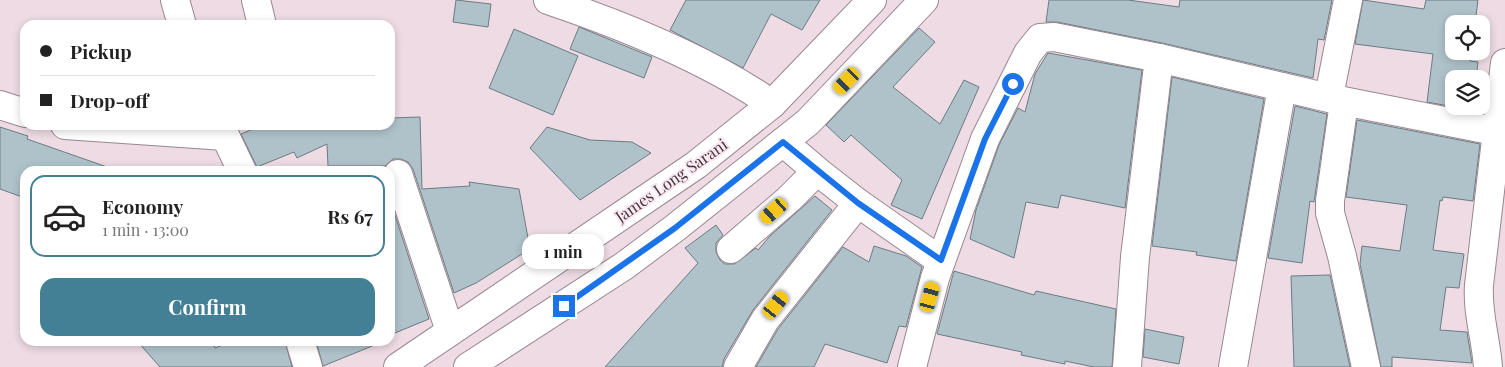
<!DOCTYPE html>
<html lang="en">
<head>
<meta charset="utf-8">
<style>
	body { margin:0; font-family:"Playfair Display",serif; background:#f2f2f2; color:#222; height:100vh; display:flex; flex-direction:column; font-size:19px; white-space:nowrap }
	* { box-sizing:border-box; margin:0 }
	p { font-size:16px; color:#767676 }
	.icon { flex:none; width:28px; height:28px; fill:none; stroke:currentColor; stroke-width:2; stroke-linecap:round; stroke-linejoin:round }
	.map { position:relative; flex:1; overflow:hidden }
	.panel { position:absolute; left:20px; top:166px; width:375px; height:180px; display:flex; flex-direction:column; background:#fff; border-radius:15px; box-shadow:0 2px 8px #0003 }
	.panel>* { flex:none }
	.hud { position:absolute; left:20px; top:20px; width:375px; height:110px; border-radius:15px; box-shadow:0 2px 8px #0003; display:grid; align-content:center; height:110px; padding:0 20px; background:#fff }
	.buttons { position:absolute; left:1445px; top:15px; display:grid; gap:10px }
	.buttons a { display:grid; place-items:center; width:45px; height:45px; border-radius:10px; background:#fff; box-shadow:0 2px 8px #0003; font-size:25px }
	.end { position:absolute; width:22px; height:22px; margin:-11px; border:6px solid #1a73e8; background:#fff; box-shadow:0 0 0 2px #fff }
	.from { border-radius:50% }
	.bubble { position:absolute; height:35px; border-radius:15px; background:#fff; box-shadow:0 2px 8px #0003; font-size:16px; font-weight:700; line-height:35px; text-align:center }
	.car { position:absolute; width:15px; height:30px; margin:-15px -8px; border-radius:6px; box-shadow:0 0 4px 1px #0007; background:linear-gradient(#f5c518 24%,#345 0 40%,#f5c518 0 76%,#345 0 86%,#f5c518 0) }
	.hud b { display:flex; align-items:center; gap:18px; height:48px; font-size:19px }
	.hud b+b { border-top:1px solid #e0e0e0 }
	.hud i { width:12px; height:12px; background:#222 }
	ul { padding:9px 0 0; list-style:none }
	li { display:flex; align-items:center; gap:15px; height:82px; margin:0 10px 8px; padding:0 10px; border:2px solid #e0e0e0; border-radius:15px }
	li div { flex:1 }
	li b { display:block; font-size:19px }
	li em { font-style:normal; font-weight:700 }
	li.selected { border-color:#438096 }
	li>.icon { width:45px; height:45px; stroke-width:1.5 }
	.cta { display:flex; gap:10px; margin-top:auto; padding:10px 20px }
	.cta a { flex:1; height:58px; border-radius:15px; background:#438096; color:#fff; font-size:20px; font-weight:700; line-height:58px; text-align:center }
	.map>svg:first-child { display:block }
	.building { fill:#afc2ca; stroke:#6a7c83 }
	.lines { fill:none; stroke-linecap:round; stroke-linejoin:round }
	.minor-casing { stroke:#99878f; stroke-width:30 }
	.major-casing { stroke:#99878f; stroke-width:30 }
	.minor { stroke:#fff; stroke-width:28 }
	.major { stroke:#fff; stroke-width:28 }
	.route { stroke:#1a73e8; stroke-width:6 }
	.labels { text-anchor:middle; dominant-baseline:central; stroke-width:4; stroke-linejoin:round; paint-order:stroke }
	.street-label { font-size:16px; fill:#40383c; stroke:#fbe8f1 }
</style>
</head>
<body>
<div class="map">
<svg width="1505" height="367" viewBox="0 0 1505 367">
	<rect width="100%" height="100%" fill="#eedbe4"/>
	<g class="building">
		<polygon points="456,0 491,4 488,27 453,22"/>
		<polygon points="686,0 820,0 802,30 771,14 743,68 670,30"/>
		<polygon points="1049,0 1128,0 1179,7 1180,0 1332,0 1324,40 1318,39 1313,78 1162,43 1057,22 1046,22"/>
		<polygon points="1363,0 1424,9 1426,0 1478,0 1475,24 1454,24 1454,51 1471,51 1470,61 1478,62 1476,79 1454,79 1454,106 1472,106 1471,110 1427,102 1433,54 1355,44"/>
		<polygon points="579,27 652,57 644,78 570,49"/>
		<polygon points="919,28 935,42 893,87 940,124 964,80 979,87 922,219 891,205 902,180 851,135 844,142 826,125"/>
		<polygon points="514,29 578,56 553,115 489,88"/>
		<polygon points="1048,53 1142,70 1125,208 1061,195 1058,208 1026,202 1014,258 970,239 976,210 999,145 1018,108 1025,112 1035,74"/>
		<polygon points="1172,77 1264,99 1236,261 1196,255 1197,252 1152,246"/>
		<polygon points="1295,106 1327,114 1314,202 1310,201 1302,263 1268,258"/>
		<polygon points="420,117 422,189 470,186 469,182 519,189 530,249 476,283 454,293 413,169 408,162 401,159 393,159 385,166 328,166 327,144 297,158 294,152 257,167 241,134 262,125 390,125 390,118"/>
		<polygon points="1357,120 1480,144 1473,201 1443,197 1442,201 1440,200 1433,250 1464,254 1459,288 1446,287 1440,330 1467,332 1472,363 1392,357 1392,367 1381,367 1360,264 1362,246 1400,251 1407,205 1346,197"/>
		<polygon points="0,127 28,136 27,139 110,168 109,171 25,171 25,198 0,189"/>
		<polygon points="547,127 590,140 632,142 651,153 580,200 530,148"/>
		<polygon points="815,196 832,210 753,310 724,359 722,367 605,367 698,263 685,248 716,225 723,235 716,243 716,252 720,260 725,264 734,264 756,248 758,250 770,236"/>
		<polygon points="390,200 429,319 390,335"/>
		<polygon points="874,246 906,256 922,267 906,327 899,326 887,363 825,344 814,367 756,367 778,329 843,247 869,262"/>
		<polygon points="954,271 1034,295 1036,291 1116,309 1112,367 1094,367 1065,361 1065,364 1021,355 1022,352 937,334"/>
		<polygon points="1330,275 1350,367 1294,367 1291,276"/>
		<polygon points="1145,329 1184,337 1179,364 1143,357"/>
		<polygon points="137,341 212,341 215,348 233,341 285,341 292,367 160,367"/>
		<polygon points="316,341 382,341 382,342 323,366"/>
	</g>
	<g class="lines">
		<defs>
			<g id="minor">
				<polyline points="175,0 182,25"/>
				<polyline points="256,0 262,25"/>
				<path d="M 548,0 C 622,25 708,60 772,104"/>
				<polyline points="1333,99 1331,86 1348,0"/>
				<polyline points="1344,102 1330,201 1330,213 1342,256 1366,367"/>
				<polyline points="0,105 25,113"/>
				<polyline points="65,125 225,136"/>
				<polyline points="220,125 242,171"/>
				<polyline points="783,142 817,171"/>
				<polyline points="398,174 450,331"/>
				<polyline points="731,249 789,199 817,171 858,203 941,261"/>
				<polyline points="300,341 308,367"/>
				<polyline points="738,367 765,320 858,203"/>
				<polyline points="912,367 935,278 985,139 1028,53 1040,38 1054,37 1159,58 1333,99 1505,133"/>
				<polyline points="1127,367 1135,257 1159,58"/>
				<polyline points="1233,367 1282,87"/>
				<path d="M 1488,367 C 1486,339 1477,313 1479,285 L 1505,63"/>
			</g>
			<g id="major">
				<polyline points="398,367 696,165 772,104 872,0"/>
				<polyline points="468,367 624,266 675,228 808,122 924,0"/>
			</g>
		</defs>
		<use href="#minor" class="minor-casing"/>
		<use href="#major" class="major-casing"/>
		<use href="#minor" class="minor"/>
		<use href="#major" class="major"/>
	</g>
	<g class="lines">
		<polyline class="route" points="564,306 675,228 783,142 858,203 941,260 985,139 1013,84"/>
	</g>
	<g class="labels">
		<g class="street-label">
			<text transform="translate(671 180) rotate(-35)">James Long Sarani</text>
		</g>
	</g>
</svg>
<div class="buttons">
<a><svg class="icon" aria-label="locate" viewBox="0 0 24 24"><circle cx="12" cy="12" r="6"/><path d="M12 2v4M12 18v4M2 12h4M18 12h4"/></svg></a>
<a><svg class="icon" aria-label="layers" viewBox="0 0 24 24"><path d="M12 4l9 5-9 5-9-5zM3 14l9 5 9-5"/></svg></a>
</div>
<i class="end from" style="left:1013px;top:84px"></i>
<i class="end" style="left:564px;top:306px"></i>
<div class="bubble" style="left:522px;top:234px;width:82px">1 min</div>
<i class="car" style="left:847px;top:81px;rotate:224deg"></i>
<i class="car" style="left:774px;top:211px;rotate:229deg"></i>
<i class="car" style="left:930px;top:297px;rotate:15deg"></i>
<i class="car" style="left:776px;top:305px;rotate:39deg"></i>
<div class="hud">
<b><i class="from"></i>Pickup</b>
<b><i></i>Drop-off</b>
</div>
<section class="panel">
<ul>
<li class="selected"><svg class="icon" aria-label="car" viewBox="0 0 24 24"><path d="M5 17H2v-5l4-1 3-4h7l3 4 3 1v5h-3M9 17h6M6 11h13"/><circle cx="7" cy="17" r="2"/><circle cx="17" cy="17" r="2"/></svg><div><b>Economy</b><p>1 min · 13:00</p></div><em>Rs 67</em></li>
</ul>
<div class="cta"><a>Confirm</a></div>
</section>
</div>
</body>
</html>
